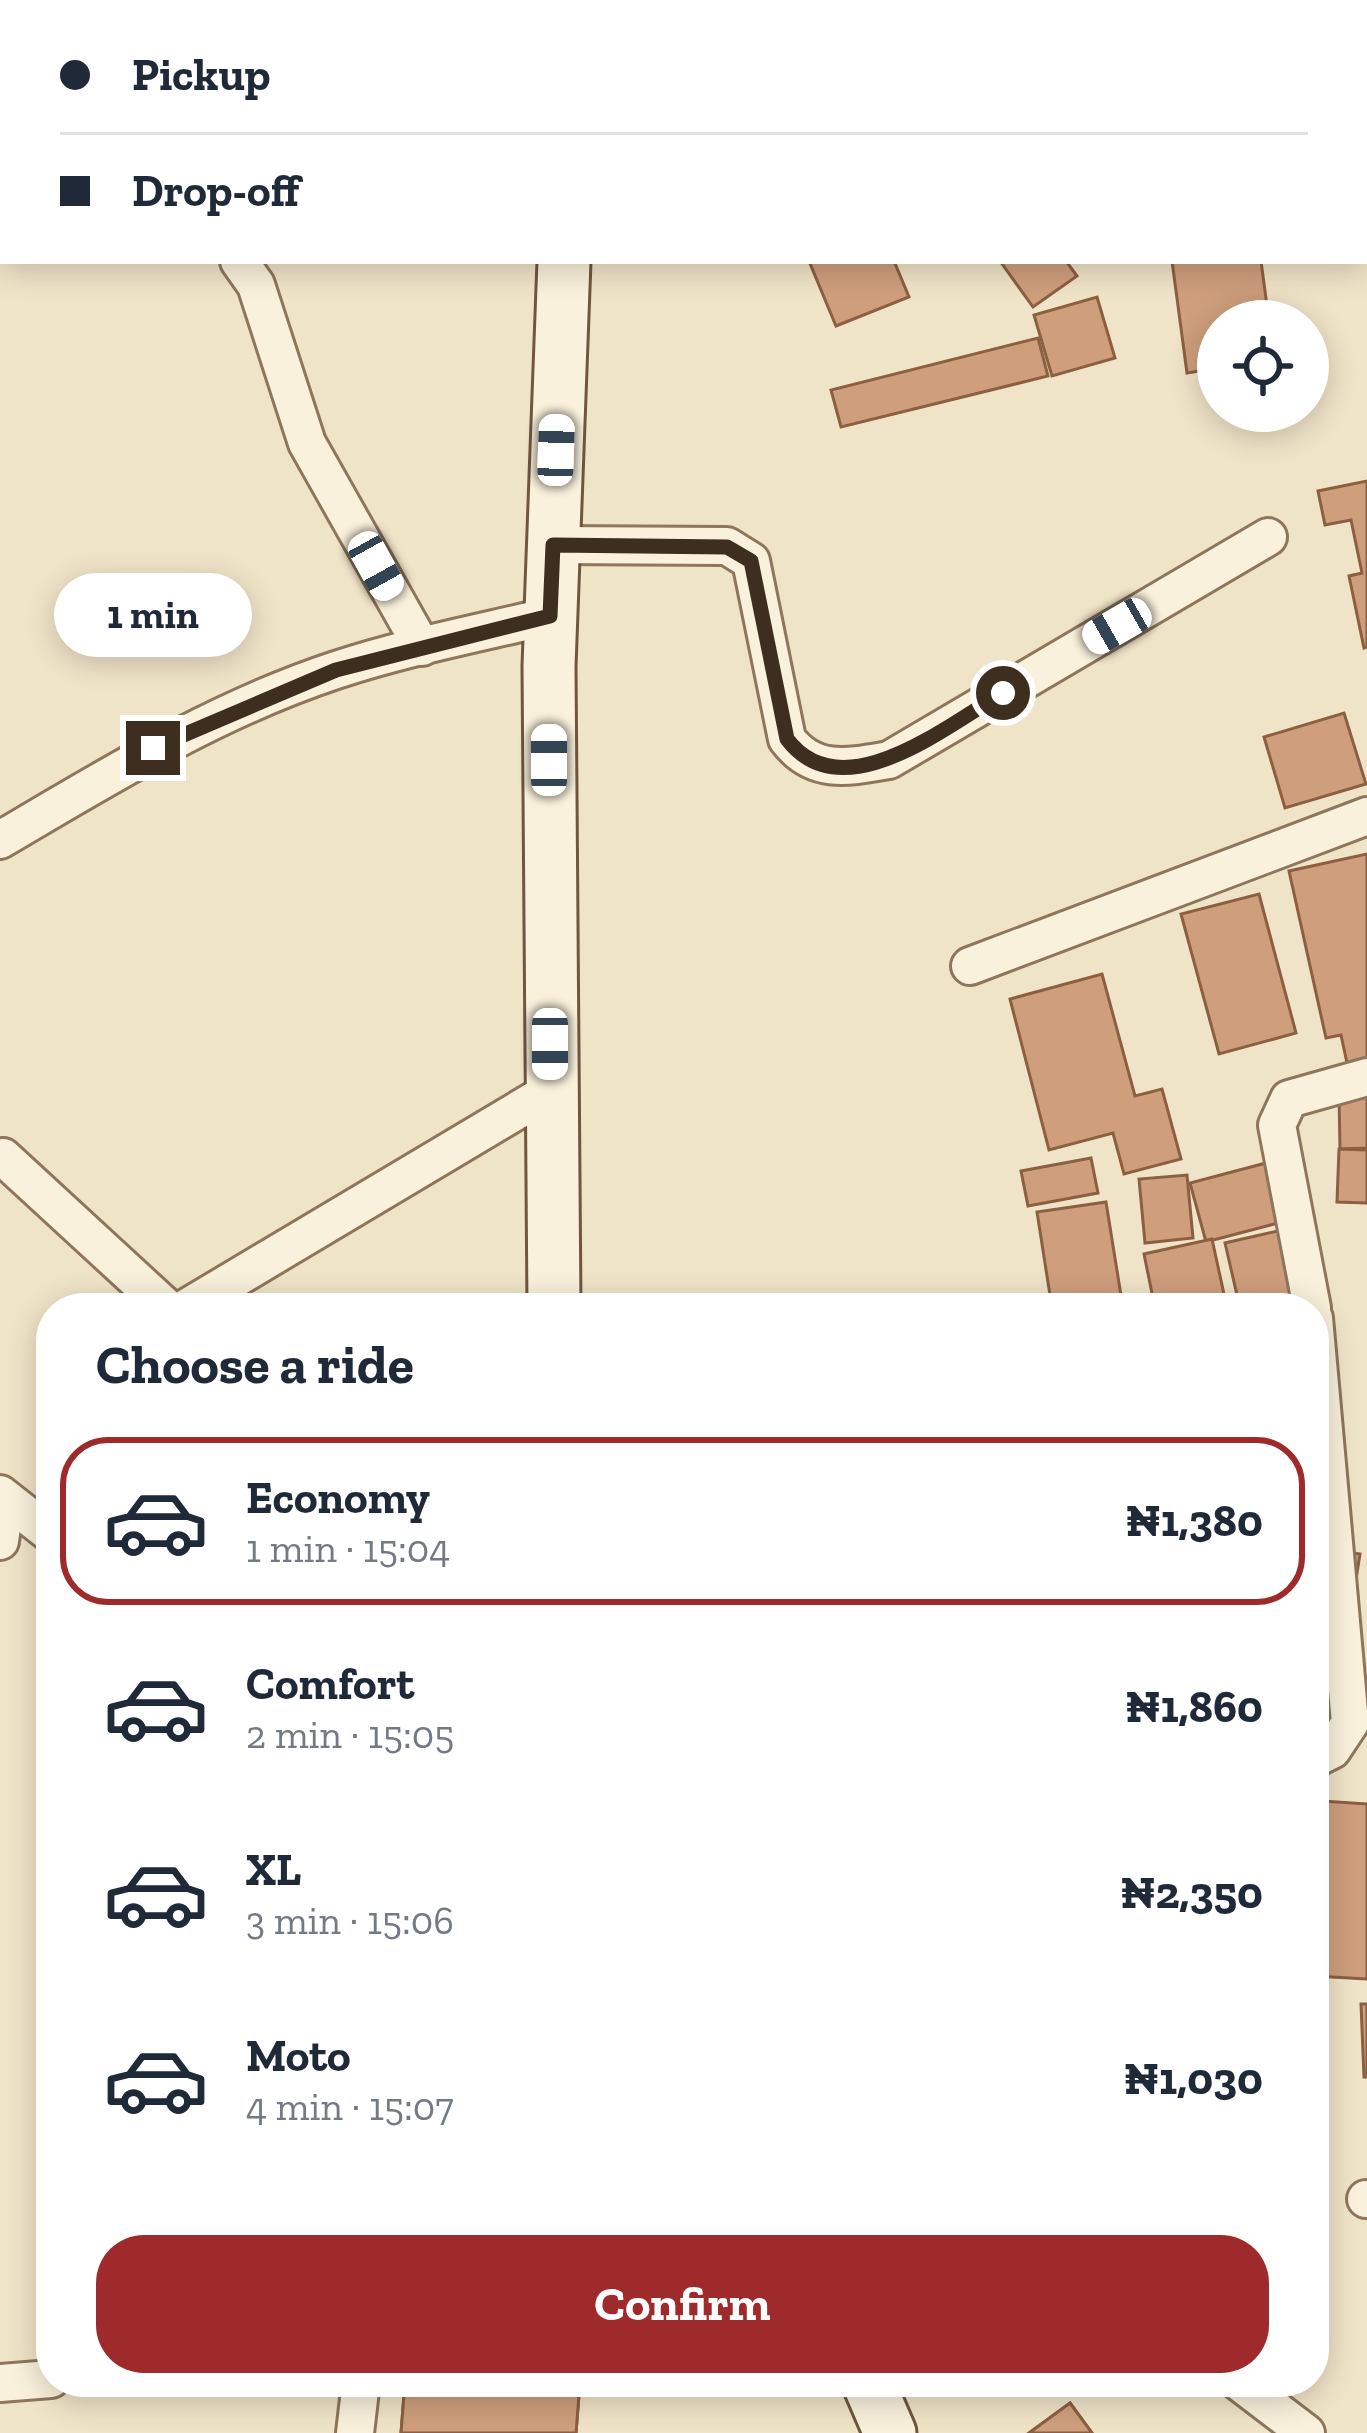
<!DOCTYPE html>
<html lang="en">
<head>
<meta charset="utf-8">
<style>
	body { margin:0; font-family:"Zilla Slab",serif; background:#f6f6f7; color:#1f2937; height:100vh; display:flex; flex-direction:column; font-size:45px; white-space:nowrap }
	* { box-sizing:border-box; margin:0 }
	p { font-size:39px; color:#747a83 }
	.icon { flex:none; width:66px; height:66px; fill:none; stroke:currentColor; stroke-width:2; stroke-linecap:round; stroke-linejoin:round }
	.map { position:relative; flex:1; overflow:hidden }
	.drawer { position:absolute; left:36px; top:1293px; width:1293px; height:1104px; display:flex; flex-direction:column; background:#fff; border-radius:48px; box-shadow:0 6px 30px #0003 }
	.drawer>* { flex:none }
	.top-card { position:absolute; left:0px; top:0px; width:1368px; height:264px; box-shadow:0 6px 30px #0003; display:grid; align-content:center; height:264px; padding:0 60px; background:#fff }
	.controls { position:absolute; left:1197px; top:300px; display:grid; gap:24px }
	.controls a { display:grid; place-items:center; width:132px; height:132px; border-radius:50%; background:#fff; box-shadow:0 6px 30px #0003; font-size:60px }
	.end { position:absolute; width:54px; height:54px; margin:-27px; border:15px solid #3d2e20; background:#fff; box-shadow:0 0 0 6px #fff }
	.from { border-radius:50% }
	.bubble { position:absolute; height:84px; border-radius:42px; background:#fff; box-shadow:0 6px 30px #0003; font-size:39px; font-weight:800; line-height:84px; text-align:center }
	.car { position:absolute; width:36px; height:72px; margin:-36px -18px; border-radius:15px; box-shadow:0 0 9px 3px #0007; background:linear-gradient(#fff 24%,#345 0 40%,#fff 0 76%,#345 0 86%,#fff 0) }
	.top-card b { display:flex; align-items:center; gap:42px; height:114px; font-size:45px }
	.top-card b+b { border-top:3px solid #e0e1e3 }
	.top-card i { width:30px; height:30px; background:#1f2937 }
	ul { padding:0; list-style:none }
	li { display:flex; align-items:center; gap:36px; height:168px; margin:0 24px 18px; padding:0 36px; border:6px solid transparent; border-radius:48px }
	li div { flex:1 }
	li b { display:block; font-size:45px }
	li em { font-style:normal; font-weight:800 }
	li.on { border-color:#9e2a2b }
	li>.icon { width:108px; height:108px; stroke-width:1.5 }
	h2 { padding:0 60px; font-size:54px; line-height:144px }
	.button { display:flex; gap:24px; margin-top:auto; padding:24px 60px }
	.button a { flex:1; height:138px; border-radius:48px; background:#9e2a2b; color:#fff; font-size:48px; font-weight:800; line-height:138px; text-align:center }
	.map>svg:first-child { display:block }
	.building { fill:#cf9f7d; stroke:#8d5f41; stroke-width:3 }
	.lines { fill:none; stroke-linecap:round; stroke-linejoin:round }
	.street-casing { stroke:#8d765c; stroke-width:42 }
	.secondary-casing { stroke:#6f573f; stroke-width:57 }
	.street { stroke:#faf1dc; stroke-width:36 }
	.secondary { stroke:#faf1dc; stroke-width:51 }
	.route { stroke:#3d2e20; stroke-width:15 }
</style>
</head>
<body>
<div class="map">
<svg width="1367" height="2433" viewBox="0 0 1367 2433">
	<rect width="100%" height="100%" fill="#f0e4c8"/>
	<g class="building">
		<polygon points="1017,0 1144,0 1144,3 986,3"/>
		<polygon points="1304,0 1367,0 1367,85 1365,3"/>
		<polygon points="809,261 894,261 909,297 836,326"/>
		<polygon points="1000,261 1066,261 1077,276 1033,307"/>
		<polygon points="1172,261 1261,261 1269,321 1218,321 1218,368 1187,373"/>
		<polygon points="1097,297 1115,358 1052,376 1034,315"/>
		<polygon points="1038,338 1048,376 841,427 831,390"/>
		<polygon points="1367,481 1367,647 1364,648 1349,576 1362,573 1351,520 1325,525 1318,491"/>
		<polygon points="1344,713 1366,784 1285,808 1264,737"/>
		<polygon points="1367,854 1367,1059 1347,1063 1341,1035 1326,1038 1289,871"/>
		<polygon points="1259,894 1296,1033 1219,1054 1181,914"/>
		<polygon points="1102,974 1135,1096 1162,1089 1181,1159 1124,1174 1113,1133 1049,1150 1010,999"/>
		<polygon points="1367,1094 1367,1148 1340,1149 1339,1095"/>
		<polygon points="1339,1149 1367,1150 1367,1203 1337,1202"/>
		<polygon points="1091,1158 1098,1193 1028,1206 1021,1171"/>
		<polygon points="1281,1159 1297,1218 1206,1242 1190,1183"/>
		<polygon points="1187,1175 1193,1238 1145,1243 1139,1179"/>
		<polygon points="1106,1202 1123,1308 1052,1308 1037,1212"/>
		<polygon points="1295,1227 1311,1294 1240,1308 1225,1243"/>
		<polygon points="1212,1239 1227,1308 1155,1308 1144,1254"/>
		<polygon points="1314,1547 1360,1554 1336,1706 1314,1703"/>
		<polygon points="1322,1801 1367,1804 1367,1979 1314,1976"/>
		<polygon points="1361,2004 1367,2004 1367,2077 1364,2077"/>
		<polygon points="405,2382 580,2382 576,2433 401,2433"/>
		<polygon points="405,2382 580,2382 576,2433 401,2433"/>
		<polygon points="1070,2403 1092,2433 1029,2433"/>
		<polygon points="1070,2403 1092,2433 1029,2433"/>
	</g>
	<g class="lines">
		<defs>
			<g id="street">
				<polyline points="1139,0 1139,3"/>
				<polyline points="0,2 3,4"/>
				<polyline points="239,261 256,285 307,443 422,647"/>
				<path d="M 553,545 L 727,546 L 751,561 L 787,739 C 814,775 849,767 889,760 L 1268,537"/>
				<path d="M 0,840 C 109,776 215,710 336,670 C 406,647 479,633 550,616"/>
				<polyline points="970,966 1367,816"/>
				<polyline points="3,1157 167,1308"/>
				<polyline points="186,1308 550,1091"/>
				<polyline points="1312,1308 1277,1125 1289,1099 1367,1077"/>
				<polyline points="1314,1318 1350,1723 1332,1750 1314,1759"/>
				<polyline points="0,1494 51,1534"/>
				<polyline points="0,1541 6,1499"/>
				<polyline points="1366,2199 1367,2199"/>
				<polyline points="1239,2382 1306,2433"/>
				<polyline points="0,2383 51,2379"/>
				<polyline points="355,2433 361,2382"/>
			</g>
			<g id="secondary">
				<polyline points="575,3 575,0"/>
				<polyline points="554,1308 549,666 564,261"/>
				<polyline points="868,2382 890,2433"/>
			</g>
		</defs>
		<use href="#street" class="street-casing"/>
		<use href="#secondary" class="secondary-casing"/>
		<use href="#street" class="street"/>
		<use href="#secondary" class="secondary"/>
	</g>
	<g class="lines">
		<path class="route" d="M 153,748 L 336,670 L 550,616 L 553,545 L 727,547 L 751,561 L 787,739 C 842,812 946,726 1003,693"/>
	</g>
</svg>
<div class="controls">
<a><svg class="icon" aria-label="locate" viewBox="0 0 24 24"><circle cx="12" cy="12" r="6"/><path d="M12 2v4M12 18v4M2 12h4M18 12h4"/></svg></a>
</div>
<i class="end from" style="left:1003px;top:693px"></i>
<i class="end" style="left:153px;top:748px"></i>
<div class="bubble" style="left:54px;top:573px;width:198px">1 min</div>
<i class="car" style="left:556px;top:450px;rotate:2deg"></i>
<i class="car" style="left:376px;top:566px;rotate:151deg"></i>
<i class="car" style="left:1117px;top:626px;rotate:240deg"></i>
<i class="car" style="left:549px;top:760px;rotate:0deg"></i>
<i class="car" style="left:550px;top:1044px;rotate:180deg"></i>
<div class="top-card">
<b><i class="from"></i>Pickup</b>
<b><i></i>Drop-off</b>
</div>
<section class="drawer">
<h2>Choose a ride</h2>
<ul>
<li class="on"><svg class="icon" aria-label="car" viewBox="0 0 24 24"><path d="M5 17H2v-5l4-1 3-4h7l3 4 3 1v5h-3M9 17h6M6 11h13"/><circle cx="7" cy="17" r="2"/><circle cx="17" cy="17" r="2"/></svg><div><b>Economy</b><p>1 min · 15:04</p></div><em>₦1,380</em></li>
<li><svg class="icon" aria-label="car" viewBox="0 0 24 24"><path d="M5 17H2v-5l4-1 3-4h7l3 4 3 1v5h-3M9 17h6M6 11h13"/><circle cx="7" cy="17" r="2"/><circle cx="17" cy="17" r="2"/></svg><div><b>Comfort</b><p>2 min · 15:05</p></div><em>₦1,860</em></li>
<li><svg class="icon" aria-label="car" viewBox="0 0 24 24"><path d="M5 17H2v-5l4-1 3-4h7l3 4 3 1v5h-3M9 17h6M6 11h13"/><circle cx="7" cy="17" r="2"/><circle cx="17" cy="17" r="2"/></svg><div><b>XL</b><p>3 min · 15:06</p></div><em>₦2,350</em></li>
<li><svg class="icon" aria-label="car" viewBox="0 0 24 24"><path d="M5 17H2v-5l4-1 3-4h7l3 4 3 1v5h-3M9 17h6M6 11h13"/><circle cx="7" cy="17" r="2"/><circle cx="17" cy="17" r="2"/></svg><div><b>Moto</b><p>4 min · 15:07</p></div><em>₦1,030</em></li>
</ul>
<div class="button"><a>Confirm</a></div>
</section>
</div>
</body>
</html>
